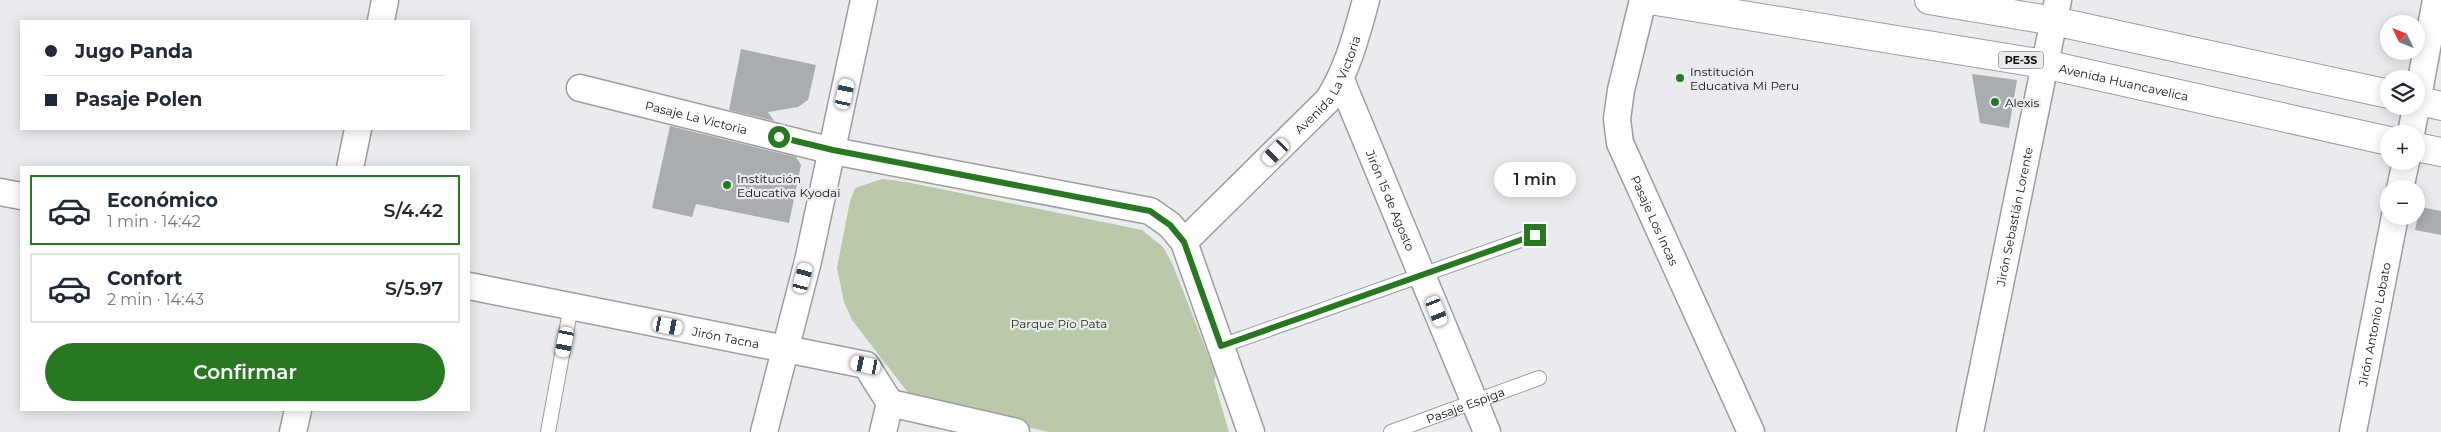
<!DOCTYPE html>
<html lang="es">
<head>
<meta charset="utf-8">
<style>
	body { margin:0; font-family:Montserrat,sans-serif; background:#f2f2f3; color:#1f2937; height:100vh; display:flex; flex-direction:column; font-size:19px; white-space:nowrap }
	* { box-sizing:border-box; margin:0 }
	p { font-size:16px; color:#747a83 }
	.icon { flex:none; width:28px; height:28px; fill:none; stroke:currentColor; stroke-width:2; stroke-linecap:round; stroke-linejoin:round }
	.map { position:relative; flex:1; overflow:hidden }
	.panel { position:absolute; left:20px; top:166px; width:450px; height:245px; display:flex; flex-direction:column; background:#fff; border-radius:0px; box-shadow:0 2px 12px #0003 }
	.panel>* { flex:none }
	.banner { position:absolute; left:20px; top:20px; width:450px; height:110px; border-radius:0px; box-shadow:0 2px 12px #0003; display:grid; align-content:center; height:110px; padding:0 25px; background:#fff }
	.needle { width:32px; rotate:313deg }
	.fabs { position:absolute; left:2380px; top:15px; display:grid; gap:10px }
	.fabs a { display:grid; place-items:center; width:45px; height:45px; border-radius:50%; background:#fff; box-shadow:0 2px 12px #0003; font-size:25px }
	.end { position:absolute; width:22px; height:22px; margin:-11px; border:6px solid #287821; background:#fff; box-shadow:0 0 0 2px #fff }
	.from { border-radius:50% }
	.bubble { position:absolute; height:35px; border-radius:18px; background:#fff; box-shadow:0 2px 12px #0003; font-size:16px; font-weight:600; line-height:35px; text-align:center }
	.car { position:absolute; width:15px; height:30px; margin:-15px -8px; border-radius:6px; box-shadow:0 0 4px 1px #0007; background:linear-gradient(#fff 24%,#345 0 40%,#fff 0 76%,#345 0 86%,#fff 0) }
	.banner b { display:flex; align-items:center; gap:18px; height:48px; font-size:19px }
	.banner b+b { border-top:1px solid #e0e1e3 }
	.banner i { width:12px; height:12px; background:#1f2937 }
	ul { padding:9px 0 0; list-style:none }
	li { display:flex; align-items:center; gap:15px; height:70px; margin:0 10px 8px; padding:0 15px; border:2px solid #e0e1e3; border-radius:0px }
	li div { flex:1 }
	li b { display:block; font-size:19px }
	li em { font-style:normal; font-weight:600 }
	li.selected { border-color:#287821 }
	li>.icon { width:45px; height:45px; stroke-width:1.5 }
	.cta { display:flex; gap:10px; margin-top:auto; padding:10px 25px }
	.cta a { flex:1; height:58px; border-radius:30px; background:#287821; color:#fff; font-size:20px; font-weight:600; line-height:58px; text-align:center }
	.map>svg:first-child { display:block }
	.green { fill:#b9c9a9 }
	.building { fill:#aaadaf }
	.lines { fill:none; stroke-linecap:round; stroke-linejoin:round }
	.service-casing { stroke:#9b9da0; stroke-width:16 }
	.minor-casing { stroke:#9b9da0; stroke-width:29 }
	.trunk-casing { stroke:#9b9da0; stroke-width:30 }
	.service { stroke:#fff; stroke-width:14 }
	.minor { stroke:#fff; stroke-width:26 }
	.trunk { stroke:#fff; stroke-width:28 }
	.route { stroke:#287821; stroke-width:6 }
	.poi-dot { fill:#287821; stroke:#e9ebee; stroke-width:2 }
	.labels { text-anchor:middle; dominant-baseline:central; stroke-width:4.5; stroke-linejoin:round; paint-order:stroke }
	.shield { fill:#e9ebee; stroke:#525455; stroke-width:1 }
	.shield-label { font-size:11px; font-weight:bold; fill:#121314 }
	.poi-label { font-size:12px; fill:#121314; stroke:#e9ebee; text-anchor:start }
	.street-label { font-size:12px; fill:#121314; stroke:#e9ebee }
	.park-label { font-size:12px; fill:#1f3004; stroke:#e9ebee }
</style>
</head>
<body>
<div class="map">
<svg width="2441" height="432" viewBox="0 0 2441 432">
	<rect width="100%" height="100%" fill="#e9ebee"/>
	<polygon class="green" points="882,179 906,182 1142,230 1163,247 1172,263 1216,375 1214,381 1229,432 1049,432 916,403 852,320 844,302 837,268 850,201 855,188"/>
	<g class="building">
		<polygon points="741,49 816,65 808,100 798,107 768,112 774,121 729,110"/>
		<polygon points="1972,74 2017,80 2009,128 1980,123"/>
		<polygon points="670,126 796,157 801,165 789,223 696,204 692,217 652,208"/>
		<polygon points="2420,207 2441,211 2441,235 2415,230"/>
	</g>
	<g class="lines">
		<defs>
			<g id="service">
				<polyline points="1221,346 1535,235"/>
				<polyline points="548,432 571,306"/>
				<path id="s1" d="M 1391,432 L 1539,378"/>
			</g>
			<g id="minor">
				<path id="s2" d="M 1643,0 L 1621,90 L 1617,119 L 1620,143 L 1751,432"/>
				<polyline points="381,21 385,0"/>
				<path id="s3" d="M 1341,80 L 1487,432"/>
				<path id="s4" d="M 580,88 L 833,151 L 1150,211 L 1170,225 L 1184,242 L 1251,432"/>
				<polyline points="2411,134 2436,0"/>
				<polyline points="350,168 358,129"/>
				<polyline points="2400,189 2406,161"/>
				<polyline points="0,192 21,196"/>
				<path id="s5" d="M 1184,242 L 1328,100 C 1348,69 1356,36 1366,0"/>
				<path id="s6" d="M 469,286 L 866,365 L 890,403 L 883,432"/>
				<polyline points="890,403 1016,432"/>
				<polyline points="293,432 298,410"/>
				<polyline points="764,432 808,261 864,0"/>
				<path id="s7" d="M 1970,432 L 2058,0"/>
				<path id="s8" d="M 2353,432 L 2395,216"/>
			</g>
			<g id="trunk">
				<path id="s9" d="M 1650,0 L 2044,64 L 2389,141"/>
				<polyline points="1929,0 2054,21 2389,94"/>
				<polyline points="2416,100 2441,106"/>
				<polyline points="2416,147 2441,152"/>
			</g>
		</defs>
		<use href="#service" class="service-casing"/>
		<use href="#minor" class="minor-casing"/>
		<use href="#trunk" class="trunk-casing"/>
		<use href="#service" class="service"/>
		<use href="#minor" class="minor"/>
		<use href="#trunk" class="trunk"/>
	</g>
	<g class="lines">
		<polyline class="route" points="779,137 833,150 1150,211 1170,225 1184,242 1221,346 1535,235"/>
	</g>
	<g class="poi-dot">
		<circle cx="1680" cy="78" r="5"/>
		<circle cx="1995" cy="102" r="5"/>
		<circle cx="727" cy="185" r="5"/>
	</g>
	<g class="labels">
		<rect class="shield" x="1998.5" y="51.5" width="45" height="17" rx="4"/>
		<g class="shield-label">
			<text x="2021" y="60">PE-3S</text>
		</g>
		<g class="poi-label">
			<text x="1690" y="71">Institución<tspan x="1690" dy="14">Educativa Mi Peru</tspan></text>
			<text x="2005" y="102">Alexis</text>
			<text x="737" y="178">Institución<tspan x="737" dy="14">Educativa Kyodai</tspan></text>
		</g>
		<g class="street-label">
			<text stroke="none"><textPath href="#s9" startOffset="481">Avenida Huancavelica</textPath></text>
			<text stroke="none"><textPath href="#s5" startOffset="215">Avenida La Victoria</textPath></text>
			<text stroke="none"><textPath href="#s4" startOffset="120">Pasaje La Victoria</textPath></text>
			<text stroke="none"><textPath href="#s3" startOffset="130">Jirón 15 de Agosto</textPath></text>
			<text stroke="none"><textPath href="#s7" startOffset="220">Jirón Sebastián Lorente</textPath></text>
			<text stroke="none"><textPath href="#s2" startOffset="231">Pasaje Los Incas</textPath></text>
			<text stroke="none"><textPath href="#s8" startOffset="110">Jirón Antonio Lobato</textPath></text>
			<text stroke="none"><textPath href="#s6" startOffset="262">Jirón Tacna</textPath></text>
			<text stroke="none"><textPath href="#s1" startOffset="79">Pasaje Espiga</textPath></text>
		</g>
		<g class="park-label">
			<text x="1059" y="323">Parque Pío Pata</text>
		</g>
	</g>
</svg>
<div class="fabs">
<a><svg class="needle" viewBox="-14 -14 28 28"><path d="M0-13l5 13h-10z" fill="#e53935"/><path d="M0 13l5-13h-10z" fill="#747a83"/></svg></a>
<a><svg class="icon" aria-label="layers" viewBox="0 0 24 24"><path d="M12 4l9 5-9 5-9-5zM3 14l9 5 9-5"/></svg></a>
<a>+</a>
<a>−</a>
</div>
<i class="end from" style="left:779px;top:137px"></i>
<i class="end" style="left:1535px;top:235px"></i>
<div class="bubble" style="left:1494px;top:162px;width:82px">1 min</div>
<i class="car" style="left:845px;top:94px;rotate:12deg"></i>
<i class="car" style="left:1276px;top:152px;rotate:225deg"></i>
<i class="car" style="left:803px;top:278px;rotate:15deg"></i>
<i class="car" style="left:1437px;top:311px;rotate:158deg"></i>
<i class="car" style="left:668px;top:326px;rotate:101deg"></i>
<i class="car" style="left:565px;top:342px;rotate:191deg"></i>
<i class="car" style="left:866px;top:365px;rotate:282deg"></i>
<div class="banner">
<b><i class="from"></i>Jugo Panda</b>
<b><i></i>Pasaje Polen</b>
</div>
<section class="panel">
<ul>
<li class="selected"><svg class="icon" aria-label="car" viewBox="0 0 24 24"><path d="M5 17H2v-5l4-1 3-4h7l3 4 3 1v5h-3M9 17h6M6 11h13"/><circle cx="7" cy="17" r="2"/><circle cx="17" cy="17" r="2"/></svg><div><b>Económico</b><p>1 min · 14:42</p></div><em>S/4.42</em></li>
<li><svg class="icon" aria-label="car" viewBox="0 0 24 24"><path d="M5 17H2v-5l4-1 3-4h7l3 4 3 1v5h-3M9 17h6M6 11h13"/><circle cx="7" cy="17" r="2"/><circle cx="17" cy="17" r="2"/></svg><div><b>Confort</b><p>2 min · 14:43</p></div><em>S/5.97</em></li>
</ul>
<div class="cta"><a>Confirmar</a></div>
</section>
</div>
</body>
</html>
